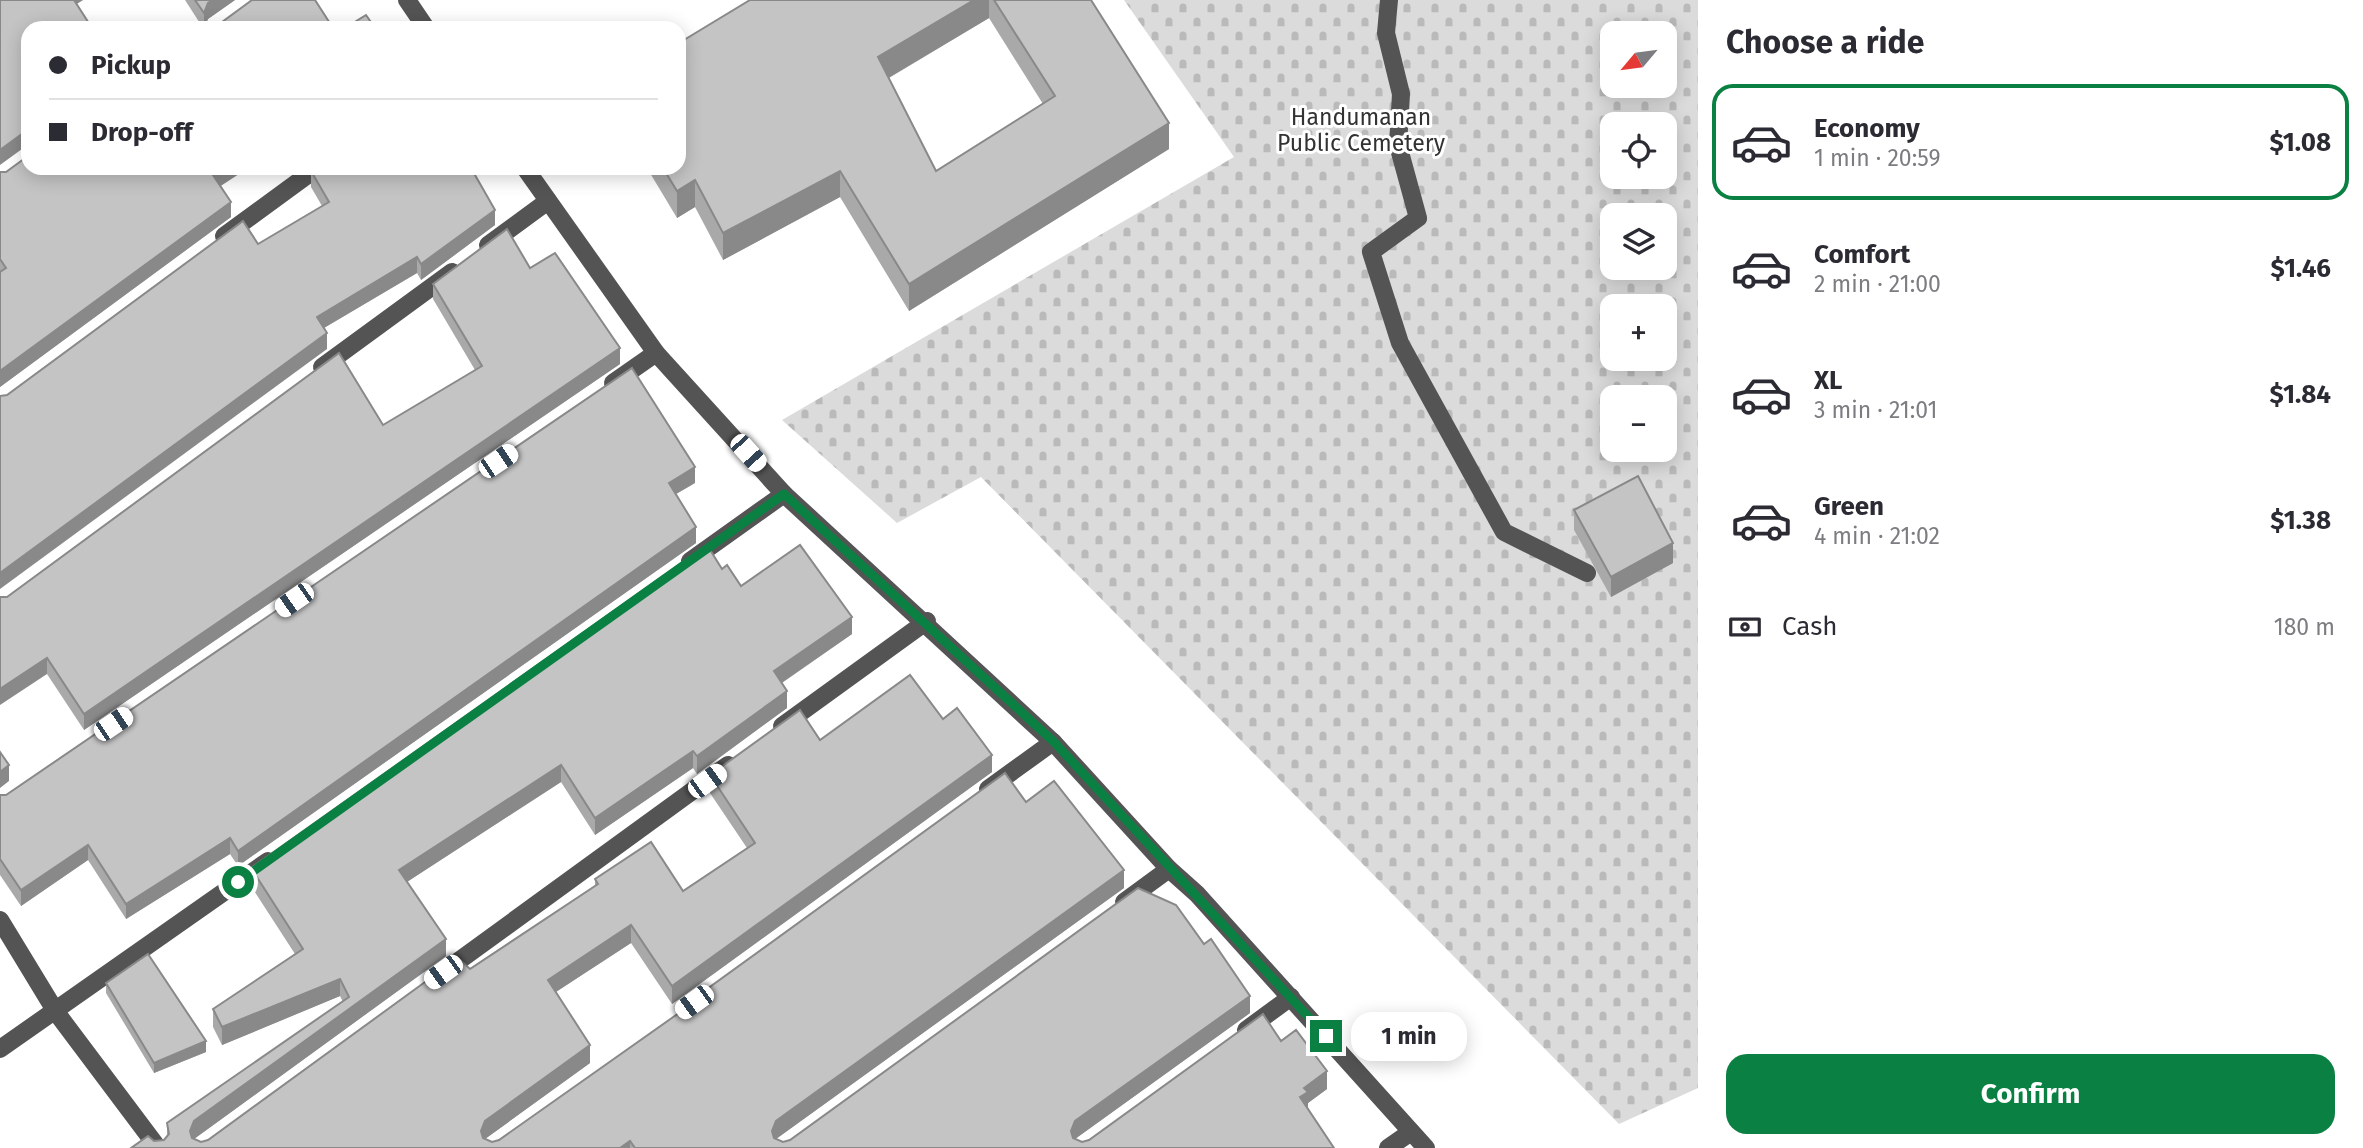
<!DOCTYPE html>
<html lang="en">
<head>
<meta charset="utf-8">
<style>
	body { margin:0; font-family:"Fira Sans",sans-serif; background:#f7f7f7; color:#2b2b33; height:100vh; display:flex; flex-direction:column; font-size:26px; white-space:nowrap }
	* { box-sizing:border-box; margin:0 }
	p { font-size:23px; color:#7c7c81 }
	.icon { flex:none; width:38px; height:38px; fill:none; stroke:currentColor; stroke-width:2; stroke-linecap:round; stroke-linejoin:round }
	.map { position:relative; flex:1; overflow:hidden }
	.side { display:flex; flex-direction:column; background:#fff; width:665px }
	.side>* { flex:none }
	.top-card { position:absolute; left:21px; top:21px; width:665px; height:154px; border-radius:21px; box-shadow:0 4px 18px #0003; display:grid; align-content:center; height:154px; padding:0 28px; background:#fff }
	.needle { width:46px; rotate:241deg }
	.fabs { position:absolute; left:1600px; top:21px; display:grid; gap:14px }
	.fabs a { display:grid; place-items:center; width:77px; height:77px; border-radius:14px; background:#fff; box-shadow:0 4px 18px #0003; font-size:35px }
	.end { position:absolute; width:32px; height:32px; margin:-16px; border:9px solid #0b8043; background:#fff; box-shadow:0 0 0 4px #fff }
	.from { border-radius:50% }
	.bubble { position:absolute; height:49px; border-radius:21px; background:#fff; box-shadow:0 4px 18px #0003; font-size:23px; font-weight:700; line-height:49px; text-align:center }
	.car { position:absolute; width:21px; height:42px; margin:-21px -10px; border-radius:9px; box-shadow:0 0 5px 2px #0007; background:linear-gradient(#fff 24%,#345 0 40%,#fff 0 76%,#345 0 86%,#fff 0) }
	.top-card b { display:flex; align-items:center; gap:24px; height:66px; font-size:26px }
	.top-card b+b { border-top:2px solid #e1e1e2 }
	.top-card i { width:18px; height:18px; background:#2b2b33 }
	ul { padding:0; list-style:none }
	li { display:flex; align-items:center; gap:21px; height:116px; margin:0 14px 10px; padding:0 14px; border:4px solid transparent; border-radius:21px }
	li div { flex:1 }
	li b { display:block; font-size:26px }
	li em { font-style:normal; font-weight:700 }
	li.current { border-color:#0b8043 }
	li>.icon { width:63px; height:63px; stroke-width:1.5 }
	h2 { padding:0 28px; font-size:32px; line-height:84px }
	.pay { display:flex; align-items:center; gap:18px; height:77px; padding:0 28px; font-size:26px }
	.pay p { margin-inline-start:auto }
	.cta { display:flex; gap:14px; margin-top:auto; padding:14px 28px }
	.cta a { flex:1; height:80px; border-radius:21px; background:#0b8043; color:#fff; font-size:28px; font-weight:700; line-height:80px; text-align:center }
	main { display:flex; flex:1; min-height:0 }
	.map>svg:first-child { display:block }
	.cemetery { fill:url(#cemetery-stones); fill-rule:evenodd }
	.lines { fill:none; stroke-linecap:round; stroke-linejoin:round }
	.minor { stroke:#545454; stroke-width:18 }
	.wall { fill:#a9a9a9; fill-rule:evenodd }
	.shaded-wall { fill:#898989 }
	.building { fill:#c4c4c4; stroke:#898989; stroke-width:2 }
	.route { stroke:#0b8043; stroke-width:9 }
	.labels { text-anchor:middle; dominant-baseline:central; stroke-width:6; stroke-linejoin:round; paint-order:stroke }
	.park-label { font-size:23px; fill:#323232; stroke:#fff }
</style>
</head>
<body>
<main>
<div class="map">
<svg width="1698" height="1148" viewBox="0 0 1698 1148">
	<defs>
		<pattern id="cemetery-stones" width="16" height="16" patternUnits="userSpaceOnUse" patternTransform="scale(1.75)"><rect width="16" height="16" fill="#dbdbdb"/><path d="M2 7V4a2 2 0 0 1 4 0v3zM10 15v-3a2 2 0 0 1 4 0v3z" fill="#bababa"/></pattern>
	</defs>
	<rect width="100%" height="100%" fill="#fff"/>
	<path class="cemetery" d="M 1124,0 L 1698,0 L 1698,1088 L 1619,1124 L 981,477 L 897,523 L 782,420 L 1234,157 ZM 1612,33 L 1664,33 L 1664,86 L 1612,86 ZM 1612,124 L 1664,124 L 1664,177 L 1612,177 ZM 1612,215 L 1664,215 L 1664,268 L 1612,268 ZM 1612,306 L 1664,306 L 1664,359 L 1612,359 ZM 1612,397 L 1664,397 L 1664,450 L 1612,450 Z"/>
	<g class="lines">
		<g class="minor">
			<polyline points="407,0 426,28"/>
			<polyline points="1389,0 1386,33 1401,94 1398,145 1418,218 1371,252 1400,343 1504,532 1587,573"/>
			<polyline points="525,168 656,353 784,494 1053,742 1169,869 1197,894 1426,1148"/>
			<polyline points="224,236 317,168"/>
			<polyline points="488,245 548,201"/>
			<polyline points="322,367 452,272"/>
			<polyline points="613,383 656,353"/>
			<polyline points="690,561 784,494"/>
			<polyline points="782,726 927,621"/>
			<polyline points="988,789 1053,742"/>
			<polyline points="1124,902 1169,869"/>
			<polyline points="0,920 56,1012 158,1148"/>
			<polyline points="442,973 728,765"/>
			<polyline points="1246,1030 1291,997"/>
			<polyline points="0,1049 268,861"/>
			<polyline points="1388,1148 1411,1132"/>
		</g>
	</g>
	<g class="wall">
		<polygon points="0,0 83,0 28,28 28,149 22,149"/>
		<polygon points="185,0 235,0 208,19 204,28 203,28"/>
		<path d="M 750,0 L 1091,0 L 1169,149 L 909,311 L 840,197 L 723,260 L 695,207 L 677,218 L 647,168 L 679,168 ZM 989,18 L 1043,104 L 936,171 L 889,78 Z"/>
		<polygon points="28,168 248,168 220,186 231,217 0,387 0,172"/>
		<polygon points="311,171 495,225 421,280 417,273 324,328 327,349 7,395 322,206 311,187"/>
		<polygon points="530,268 620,364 84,730 47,674 7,597 383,425 475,370 433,299 433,284"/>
		<polygon points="695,483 676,494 696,543 238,866 230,854 126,919 88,860 21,906 0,875 0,795 6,795"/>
		<polygon points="1574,510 1673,563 1611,597 1574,530"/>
		<polygon points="722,569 741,586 852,634 782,683 787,708 697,774 693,768 595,835 561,782 407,882 446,956 194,1139 201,1142 208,1140 595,886 595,879 683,891 747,848 710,793 710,775 820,740 943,719 992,772 672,1004 631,943 556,992 590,1063 485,1139 492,1142 499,1140 685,1009 685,1005 1026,802 1124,888 776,1139 783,1142 1250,1013 1075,1139 1082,1142 1089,1140 1281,1041 1327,1089 1308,1103 1308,1108 1334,1148 131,1148 154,1141 164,1140 167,1137 167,1123 343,1002 340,996 222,1045 213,1027 213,1009 295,954 251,886 251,868"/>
		<polygon points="106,983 206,1052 154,1073 106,993"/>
	</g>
	<g class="shaded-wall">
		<polygon points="69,0 83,0 69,9"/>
		<polygon points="213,0 235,0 208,19 204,28 204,13 208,3"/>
		<polygon points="974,0 989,0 989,18 878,84 878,57"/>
		<polygon points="1169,123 1169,149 909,311 909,284"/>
		<polygon points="22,134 22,149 0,165 0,150"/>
		<polygon points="224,168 248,168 213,191 213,175"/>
		<polygon points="840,171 840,197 723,260 723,233"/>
		<polygon points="695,180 695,207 677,218 677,191"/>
		<polygon points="231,202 231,217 0,387 0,371"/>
		<polygon points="495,210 495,225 421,280 421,264"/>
		<polygon points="417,257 417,273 317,332 317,317"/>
		<polygon points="327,333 327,349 0,589 0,573"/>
		<polygon points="620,348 620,364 84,730 84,714"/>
		<polygon points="695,467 695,483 669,498 669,483"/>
		<polygon points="696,527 696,543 238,866 238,851"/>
		<polygon points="1673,543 1673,563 1611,597 1611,577"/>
		<polygon points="852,617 852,634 774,688 774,671"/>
		<polygon points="47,658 47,674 0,705 0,689"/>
		<polygon points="787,691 787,708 697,774 697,756"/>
		<polygon points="693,751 693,768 595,835 595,818"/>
		<polygon points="992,755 992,772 672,1004 672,986"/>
		<polygon points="9,765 9,781 0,788 0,772"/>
		<polygon points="561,765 561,782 399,887 399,870"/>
		<polygon points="230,838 230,854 126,919 126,904"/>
		<polygon points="88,845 88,860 21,906 21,890"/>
		<polygon points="1124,870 1124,888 776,1139 772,1148 772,1131 776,1121"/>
		<polygon points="631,925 631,943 548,997 548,980"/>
		<polygon points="446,939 446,956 194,1139 190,1148 190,1131 194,1121"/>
		<polygon points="340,979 340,996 222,1045 222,1027"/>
		<polygon points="1250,996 1250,1013 1075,1139 1071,1148 1071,1131 1075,1121"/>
		<polygon points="206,1041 206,1052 154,1073 154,1063"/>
		<polygon points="590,1045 590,1063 485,1139 481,1148 481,1131 485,1121"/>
		<polygon points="1327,1071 1327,1089 1308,1103 1308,1110 1300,1097 1304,1088"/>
		<polygon points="630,1141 630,1148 620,1148"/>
	</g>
	<g class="building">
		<polygon points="0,0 74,0 92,28 28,28 28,133 22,134 0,150"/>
		<polygon points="195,0 213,0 208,3 204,13"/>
		<polygon points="252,0 315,0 333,28 213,28 209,22 222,22"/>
		<polygon points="750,0 974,0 878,57 936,171 1055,96 994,0 1091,0 1169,123 909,284 840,171 723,233 695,180 677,191 663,168 679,168 679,43"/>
		<polygon points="366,15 375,28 345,28"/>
		<polygon points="28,156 28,168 224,168 213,175 231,202 0,371 0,272 6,268 0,259 0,172 6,172"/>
		<polygon points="314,168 471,168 495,210 421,264 417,257 317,317 327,333 0,573 0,396 7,395 243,221 258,244 329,202 311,171"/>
		<polygon points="507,229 530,268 555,253 620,348 84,714 47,658 0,689 0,597 7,597 339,353 383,425 482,366 433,284"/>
		<polygon points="632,368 695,467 669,483 696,527 238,851 230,838 126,904 88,845 21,890 0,859 0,795 6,795"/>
		<polygon points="1638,476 1673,543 1611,577 1574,510"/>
		<polygon points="707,545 722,569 727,565 741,586 800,545 852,617 774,671 787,691 697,756 693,751 595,818 561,765 399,870 446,939 194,1121 190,1131 192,1138 201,1142 208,1140 458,958 470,969 598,884 595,879 651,842 683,891 755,843 710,775 800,710 820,740 910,675 943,719 957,708 992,755 672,986 631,925 548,980 590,1045 485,1121 481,1131 483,1138 492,1142 499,1140 686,1008 685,1005 1005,773 1026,802 1054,781 1124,870 776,1121 772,1131 774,1138 783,1142 790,1140 1138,888 1176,905 1204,944 1211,939 1250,996 1075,1121 1071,1131 1073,1138 1082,1142 1089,1140 1263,1014 1281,1041 1296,1030 1327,1071 1304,1088 1308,1092 1300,1097 1334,1148 635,1148 630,1141 620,1148 131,1148 148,1136 154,1141 164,1140 169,1134 167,1123 349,997 340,979 222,1027 213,1009 303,949 251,868"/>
		<polygon points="0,752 9,765 0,772"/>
		<polygon points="148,954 206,1041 154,1063 106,983"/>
	</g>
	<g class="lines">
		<polyline class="route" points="238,882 784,494 1054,742 1326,1036"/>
	</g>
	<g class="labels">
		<g class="park-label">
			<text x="1361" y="117">Handumanan<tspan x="1361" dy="26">Public Cemetery</tspan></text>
		</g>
	</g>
</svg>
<div class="fabs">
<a><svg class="needle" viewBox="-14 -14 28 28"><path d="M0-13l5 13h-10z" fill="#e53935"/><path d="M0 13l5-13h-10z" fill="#7c7c81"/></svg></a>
<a><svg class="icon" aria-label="locate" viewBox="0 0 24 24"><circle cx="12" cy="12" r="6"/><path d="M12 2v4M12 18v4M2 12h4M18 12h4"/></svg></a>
<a><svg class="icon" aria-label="layers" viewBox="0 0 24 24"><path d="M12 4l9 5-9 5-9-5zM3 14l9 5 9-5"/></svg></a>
<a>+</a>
<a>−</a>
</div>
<i class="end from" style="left:238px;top:882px"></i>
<i class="end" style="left:1326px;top:1036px"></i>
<div class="bubble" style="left:1351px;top:1012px;width:116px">1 min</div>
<i class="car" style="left:748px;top:453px;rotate:138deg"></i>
<i class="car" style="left:498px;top:461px;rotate:56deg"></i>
<i class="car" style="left:294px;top:600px;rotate:235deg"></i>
<i class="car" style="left:113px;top:724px;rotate:56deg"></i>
<i class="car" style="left:707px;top:781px;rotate:54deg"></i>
<i class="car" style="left:443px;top:972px;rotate:234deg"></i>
<i class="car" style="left:694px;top:1002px;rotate:234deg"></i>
<div class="top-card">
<b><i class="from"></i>Pickup</b>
<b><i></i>Drop-off</b>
</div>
</div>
<section class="side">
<h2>Choose a ride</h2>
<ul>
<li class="current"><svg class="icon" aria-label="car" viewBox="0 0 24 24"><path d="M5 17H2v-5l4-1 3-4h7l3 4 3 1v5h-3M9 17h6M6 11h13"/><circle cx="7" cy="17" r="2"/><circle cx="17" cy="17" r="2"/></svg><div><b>Economy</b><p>1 min · 20:59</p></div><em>$1.08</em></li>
<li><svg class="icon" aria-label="car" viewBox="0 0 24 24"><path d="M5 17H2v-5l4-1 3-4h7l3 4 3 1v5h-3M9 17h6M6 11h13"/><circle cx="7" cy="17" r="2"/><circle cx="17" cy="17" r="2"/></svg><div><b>Comfort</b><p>2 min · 21:00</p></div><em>$1.46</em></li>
<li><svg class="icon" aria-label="car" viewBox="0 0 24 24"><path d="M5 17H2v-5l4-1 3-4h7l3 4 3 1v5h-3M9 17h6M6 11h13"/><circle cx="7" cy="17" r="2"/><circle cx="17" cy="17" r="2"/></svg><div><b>XL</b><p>3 min · 21:01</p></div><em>$1.84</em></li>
<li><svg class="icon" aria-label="car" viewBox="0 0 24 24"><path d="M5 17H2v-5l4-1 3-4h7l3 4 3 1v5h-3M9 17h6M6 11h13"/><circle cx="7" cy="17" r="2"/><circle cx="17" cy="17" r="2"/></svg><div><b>Green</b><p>4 min · 21:02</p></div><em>$1.38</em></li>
</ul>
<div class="pay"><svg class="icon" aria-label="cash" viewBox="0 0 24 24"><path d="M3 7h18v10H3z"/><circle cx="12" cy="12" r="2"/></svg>Cash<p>180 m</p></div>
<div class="cta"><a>Confirm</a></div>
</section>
</main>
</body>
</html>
